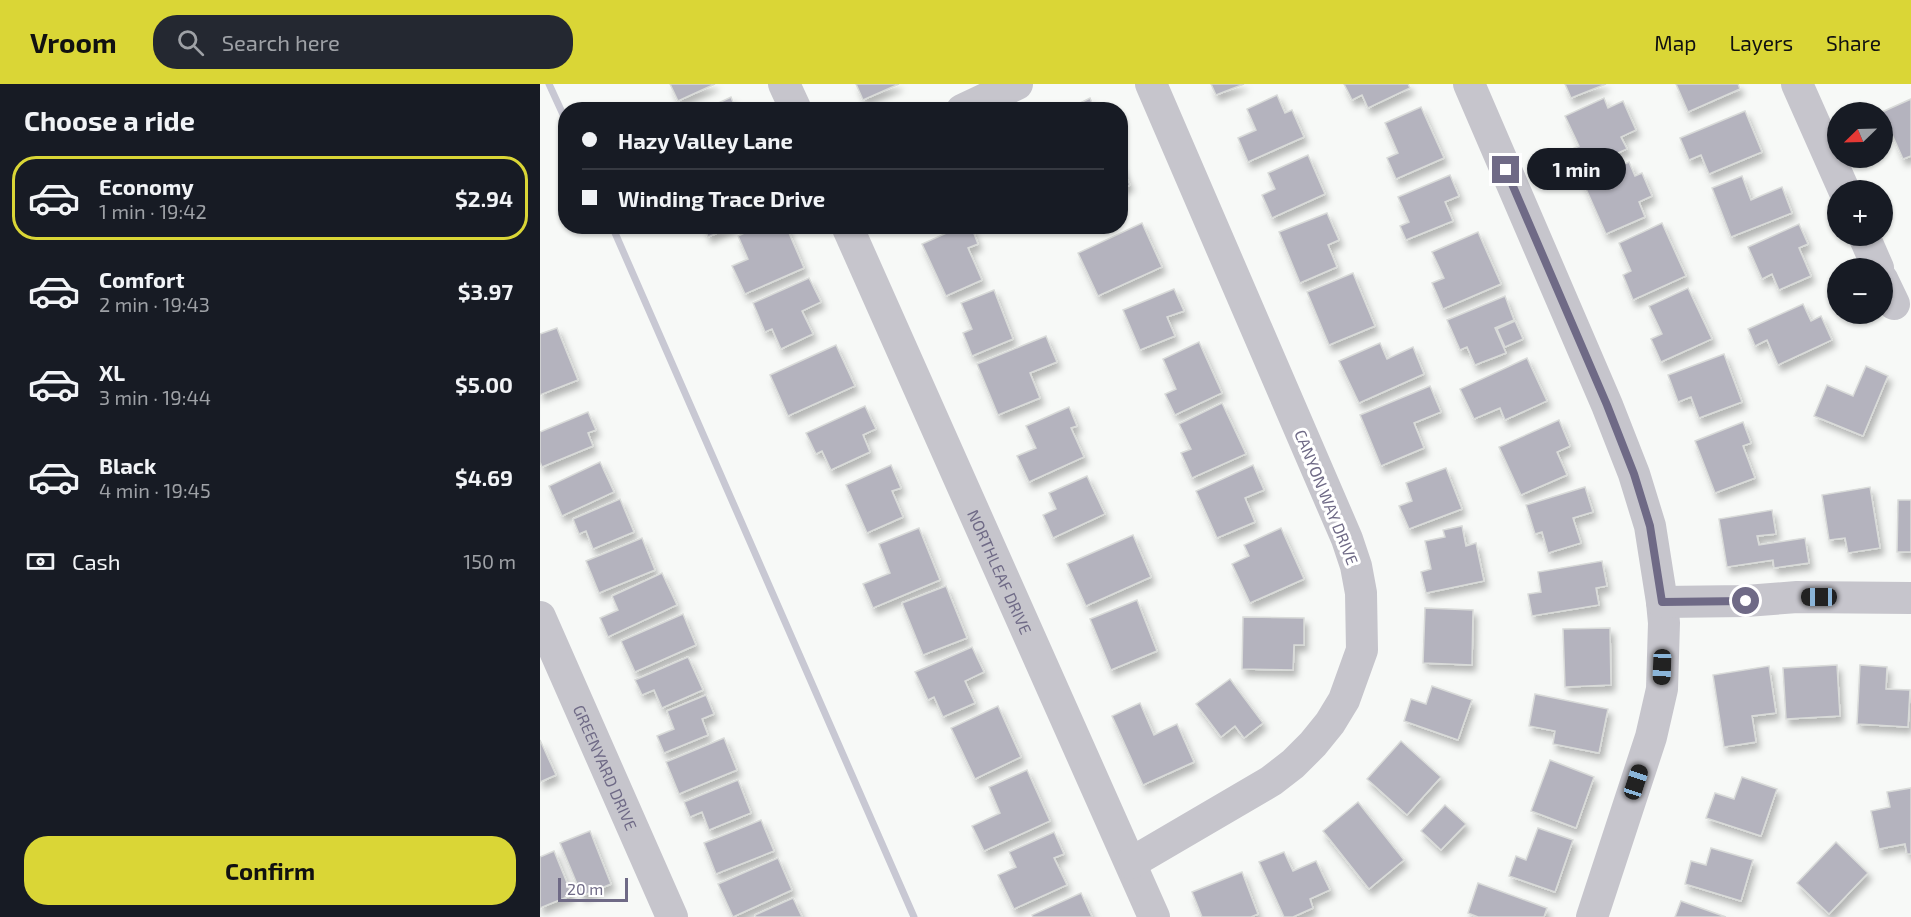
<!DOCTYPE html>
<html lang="en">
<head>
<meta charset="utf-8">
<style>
	body { margin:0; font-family:"Exo 2",sans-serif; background:#242831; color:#f1f3f6; height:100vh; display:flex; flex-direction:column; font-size:22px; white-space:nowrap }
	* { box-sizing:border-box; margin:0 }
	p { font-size:20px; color:#9ea1a6 }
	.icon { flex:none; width:33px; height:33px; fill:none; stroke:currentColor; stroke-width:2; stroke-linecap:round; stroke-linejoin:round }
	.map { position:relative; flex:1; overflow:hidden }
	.panel { display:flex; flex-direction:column; background:#171b24; width:540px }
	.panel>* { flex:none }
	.hud { position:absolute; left:18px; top:18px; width:570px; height:132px; border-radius:24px; box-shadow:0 2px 4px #0004; display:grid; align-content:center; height:132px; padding:0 24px; background:#171b24 }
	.needle { width:39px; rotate:247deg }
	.buttons { position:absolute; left:1287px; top:18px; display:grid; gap:12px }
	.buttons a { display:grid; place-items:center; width:66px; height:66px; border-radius:50%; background:#171b24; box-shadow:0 2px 4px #0004; font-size:30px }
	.scale { position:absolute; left:18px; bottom:15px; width:70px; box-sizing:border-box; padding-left:6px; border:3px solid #6f6a86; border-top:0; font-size:16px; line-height:21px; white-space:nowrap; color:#6f6a86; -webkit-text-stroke:4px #fff; paint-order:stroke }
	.end { position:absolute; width:27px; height:27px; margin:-14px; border:8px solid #6f6a86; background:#fff; box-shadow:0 0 0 3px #fff }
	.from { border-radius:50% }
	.bubble { position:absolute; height:42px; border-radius:21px; background:#171b24; box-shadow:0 2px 4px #0004; font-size:20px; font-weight:700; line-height:42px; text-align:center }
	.car { position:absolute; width:18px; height:36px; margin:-18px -9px; border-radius:8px; box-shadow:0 0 4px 2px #0007; background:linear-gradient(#222 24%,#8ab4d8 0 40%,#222 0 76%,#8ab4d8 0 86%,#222 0) }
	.hud b { display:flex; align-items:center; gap:21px; height:57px; font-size:22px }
	.hud b+b { border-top:2px solid #363941 }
	.hud i { width:15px; height:15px; background:#f1f3f6 }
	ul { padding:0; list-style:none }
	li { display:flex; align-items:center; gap:18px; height:84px; margin:0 12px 9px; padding:0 12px; border:3px solid transparent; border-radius:24px }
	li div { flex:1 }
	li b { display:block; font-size:22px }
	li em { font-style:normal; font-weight:700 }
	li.selected { border-color:#dad636 }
	li>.icon { width:54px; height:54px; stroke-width:1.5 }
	h2 { padding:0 24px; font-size:27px; line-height:72px }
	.pay { display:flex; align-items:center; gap:15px; height:66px; padding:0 24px; font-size:22px }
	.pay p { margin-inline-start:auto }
	.cta { display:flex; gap:12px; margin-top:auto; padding:12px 24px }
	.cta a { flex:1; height:69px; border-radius:24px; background:#dad636; color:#111; font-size:24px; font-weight:700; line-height:69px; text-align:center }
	header { display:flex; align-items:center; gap:36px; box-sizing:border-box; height:84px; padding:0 30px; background:#dad636; color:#111 }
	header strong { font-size:28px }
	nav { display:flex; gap:33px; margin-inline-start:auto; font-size:21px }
	.search { width:420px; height:54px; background:#242831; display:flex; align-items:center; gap:15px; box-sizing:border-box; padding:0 21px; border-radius:24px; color:#9ea1a6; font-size:22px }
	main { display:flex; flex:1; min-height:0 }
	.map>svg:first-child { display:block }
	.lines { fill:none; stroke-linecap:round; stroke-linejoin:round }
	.stream { stroke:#c8c8d3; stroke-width:7 }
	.building { fill:#b4b3be; stroke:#d9dbd9; stroke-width:1.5; filter:url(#shadow) }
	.minor { stroke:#c6c5cc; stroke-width:32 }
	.route { stroke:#6f6a86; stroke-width:8 }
	.labels { text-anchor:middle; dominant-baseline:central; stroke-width:6; stroke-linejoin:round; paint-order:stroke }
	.street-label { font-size:16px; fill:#6f6a86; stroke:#fff }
</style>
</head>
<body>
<header>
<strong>Vroom</strong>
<div class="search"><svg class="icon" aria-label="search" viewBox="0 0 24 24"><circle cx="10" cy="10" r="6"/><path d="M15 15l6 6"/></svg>Search here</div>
<nav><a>Map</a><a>Layers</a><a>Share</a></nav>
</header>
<main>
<section class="panel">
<h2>Choose a ride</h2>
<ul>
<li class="selected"><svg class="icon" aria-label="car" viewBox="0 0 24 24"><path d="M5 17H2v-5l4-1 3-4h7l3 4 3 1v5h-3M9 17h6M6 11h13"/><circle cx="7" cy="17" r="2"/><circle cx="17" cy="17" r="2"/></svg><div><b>Economy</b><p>1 min · 19:42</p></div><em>$2.94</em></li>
<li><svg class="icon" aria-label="car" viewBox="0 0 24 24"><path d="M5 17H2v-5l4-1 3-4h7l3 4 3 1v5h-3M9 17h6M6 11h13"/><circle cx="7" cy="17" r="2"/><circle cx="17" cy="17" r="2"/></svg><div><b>Comfort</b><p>2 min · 19:43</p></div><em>$3.97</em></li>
<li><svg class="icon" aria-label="car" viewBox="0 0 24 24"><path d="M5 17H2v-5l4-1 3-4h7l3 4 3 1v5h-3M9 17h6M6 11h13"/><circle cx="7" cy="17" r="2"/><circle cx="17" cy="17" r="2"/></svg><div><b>XL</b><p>3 min · 19:44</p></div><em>$5.00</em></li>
<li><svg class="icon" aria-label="car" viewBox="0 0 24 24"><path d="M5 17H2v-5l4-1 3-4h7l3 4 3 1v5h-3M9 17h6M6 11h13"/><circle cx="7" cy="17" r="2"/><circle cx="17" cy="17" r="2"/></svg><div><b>Black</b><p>4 min · 19:45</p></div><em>$4.69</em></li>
</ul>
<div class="pay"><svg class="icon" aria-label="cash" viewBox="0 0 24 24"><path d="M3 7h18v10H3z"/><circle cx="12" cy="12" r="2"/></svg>Cash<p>150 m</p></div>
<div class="cta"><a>Confirm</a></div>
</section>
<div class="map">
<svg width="1371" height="833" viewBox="0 0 1371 833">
	<defs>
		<filter id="shadow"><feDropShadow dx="3.5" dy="6" stdDeviation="3" flood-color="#0004"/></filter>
	</defs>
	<rect width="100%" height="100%" fill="#f7f9f7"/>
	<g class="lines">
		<g class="stream">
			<polyline points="9,0 26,37"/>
			<polyline points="72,142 374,833"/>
		</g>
	</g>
	<g class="building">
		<polygon points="130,0 175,0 138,17"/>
		<polygon points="316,0 359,0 323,16"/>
		<polygon points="671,0 704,0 676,11"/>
		<polygon points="804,0 868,0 870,4 828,24 822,11 812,16"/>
		<polygon points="1025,0 1066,0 1031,14"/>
		<polygon points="1136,0 1198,0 1200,5 1148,28"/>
		<polygon points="737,11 745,29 752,26 764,53 708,78 698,54 716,46 707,25"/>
		<polygon points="191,13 196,26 164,26"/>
		<polygon points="550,14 555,26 526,26"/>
		<polygon points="1064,14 1068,24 1083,17 1096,46 1081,53 1087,65 1039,86 1030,66 1039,62 1025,32"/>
		<polygon points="1371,15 1371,72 1363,75 1342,28"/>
		<polygon points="881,23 904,74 856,95 847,74 858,69 845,39"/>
		<polygon points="1205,27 1222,68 1169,90 1161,71 1149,76 1140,54"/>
		<polygon points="768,71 785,110 732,134 722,111 735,105 728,89"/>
		<polygon points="1089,78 1095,92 1102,89 1112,112 1099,118 1105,133 1066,150 1043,98"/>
		<polygon points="580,80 590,101 580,105"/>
		<polygon points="910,91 919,112 905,118 913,137 866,156 860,142 869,138 858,113"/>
		<polygon points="1202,92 1211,116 1242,103 1252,129 1191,153 1172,104"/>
		<polygon points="787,129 799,156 788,161 797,183 760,199 739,148"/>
		<polygon points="602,139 622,183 558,212 538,169"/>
		<polygon points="1122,139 1146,192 1093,216 1083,191 1091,187 1079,159"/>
		<polygon points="1259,140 1268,160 1259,164 1271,192 1239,206 1232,190 1222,195 1208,163"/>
		<polygon points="164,142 194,142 168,153"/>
		<polygon points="219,142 246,142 264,184 205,210 192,182 208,175 198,152"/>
		<polygon points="422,142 431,142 438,160 428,164 442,196 406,212 382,160"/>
		<polygon points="938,148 961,200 903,225 892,199 904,194 892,168"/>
		<polygon points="813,189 835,242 789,261 767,208"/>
		<polygon points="269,194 281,218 262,227 273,250 241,265 232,245 225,248 213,219"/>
		<polygon points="1148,204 1172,255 1121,278 1111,255 1122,250 1109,222"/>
		<polygon points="634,205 644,227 627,233 635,252 600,266 583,226"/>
		<polygon points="454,206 473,255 432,272 423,249 432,245 421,219"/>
		<polygon points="965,212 974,236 955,244 966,269 935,281 927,263 920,266 907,236"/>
		<polygon points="1263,220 1271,237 1281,232 1292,256 1238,281 1227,256 1215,262 1208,245"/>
		<polygon points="975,237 983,255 965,263 957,245"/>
		<polygon points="17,244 38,296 0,311 0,250"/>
		<polygon points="506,252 517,278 490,289 500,314 458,331 437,280"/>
		<polygon points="659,258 682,309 635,331 625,310 636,305 623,275"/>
		<polygon points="840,259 847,275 873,263 884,290 819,319 799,277"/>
		<polygon points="296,261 315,302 248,332 230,291"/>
		<polygon points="1184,270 1202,318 1159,334 1151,313 1138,318 1128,291"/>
		<polygon points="987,274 1007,317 965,336 960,324 934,335 920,305"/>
		<polygon points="1326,282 1348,292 1323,352 1274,332 1287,301 1313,312"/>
		<polygon points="890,302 901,328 874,339 884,364 841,382 820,331"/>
		<polygon points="682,319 706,370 652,394 641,369 651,365 639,340"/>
		<polygon points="325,322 336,345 323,351 330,368 291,386 282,367 276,370 266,349"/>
		<polygon points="529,323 537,342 531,344 544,373 489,398 477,372 496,364 486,342"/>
		<polygon points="48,328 56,346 48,349 53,362 2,383 0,378 0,348"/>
		<polygon points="1019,336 1030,362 1017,368 1027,391 981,411 959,363"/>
		<polygon points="1203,338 1211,359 1203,362 1215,394 1175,409 1155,357"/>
		<polygon points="60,378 74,408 22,432 9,402"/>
		<polygon points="351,381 361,404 352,407 363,433 327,449 306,401"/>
		<polygon points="713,381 724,406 705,414 715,438 677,454 656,407"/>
		<polygon points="906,384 922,425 869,445 859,422 872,417 866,399"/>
		<polygon points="547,392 565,430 513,454 503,431 516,425 509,409"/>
		<polygon points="1045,403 1053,428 1033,434 1041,459 1008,469 1002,448 995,450 986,421"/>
		<polygon points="1330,403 1340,464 1308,469 1305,454 1289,456 1282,411"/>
		<polygon points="80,415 94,448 53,465 46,447 39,450 33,435"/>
		<polygon points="1358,416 1371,416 1371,468 1357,468"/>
		<polygon points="1232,426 1236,450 1217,452 1219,461 1265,454 1269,479 1234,484 1233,476 1187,483 1179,435"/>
		<polygon points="922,442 926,462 936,459 944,497 886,509 881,488 891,485 885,457 905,453 903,446"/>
		<polygon points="379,444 400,496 333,524 323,500 350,489 339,460"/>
		<polygon points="741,444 764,495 710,519 692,480 709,472 704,461"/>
		<polygon points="593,451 611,493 546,522 527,480"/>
		<polygon points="102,454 115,486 59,509 46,477"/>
		<polygon points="1062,477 1067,502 1056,504 1059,521 992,532 988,510 1001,508 998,488"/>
		<polygon points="122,489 137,521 68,553 60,534 78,526 72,512"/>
		<polygon points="406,502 427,554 383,571 362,519"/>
		<polygon points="597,516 617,567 571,586 550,535"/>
		<polygon points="885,524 933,526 932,581 883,579"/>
		<polygon points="143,530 156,561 95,588 81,557"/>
		<polygon points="703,533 764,534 764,561 754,561 753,586 702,585"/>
		<polygon points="1070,544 1071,601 1025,603 1023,545"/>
		<polygon points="432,563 444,588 425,597 435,619 403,633 394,613 388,616 375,588"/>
		<polygon points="148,573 163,606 122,624 114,606 102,611 95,596"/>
		<polygon points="1297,581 1300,632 1246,635 1243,584"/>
		<polygon points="1320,581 1347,583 1346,605 1370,606 1368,643 1317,640"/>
		<polygon points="1229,582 1236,629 1212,632 1216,658 1184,663 1173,591"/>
		<polygon points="690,595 723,639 704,654 695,642 681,653 656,620"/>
		<polygon points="892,602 932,616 918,656 864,637 871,615 886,620"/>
		<polygon points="995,610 1068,625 1059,669 1013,660 1015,647 989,642"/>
		<polygon points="166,611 174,630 162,635 168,651 124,669 117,652 134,645 127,627"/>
		<polygon points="600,619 614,651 637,640 654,678 603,701 572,632"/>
		<polygon points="458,622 481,673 435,695 411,644"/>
		<polygon points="184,654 197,686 139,710 126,678"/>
		<polygon points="0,656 16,691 0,698"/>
		<polygon points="861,657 901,693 867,731 827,695"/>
		<polygon points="1010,676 1054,693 1036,744 991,727"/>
		<polygon points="487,686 510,737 444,767 432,742 460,729 449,703"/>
		<polygon points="1202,693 1237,705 1221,752 1166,734 1175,709 1194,715"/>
		<polygon points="198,696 211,729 169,746 162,728 150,733 144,718"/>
		<polygon points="1371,704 1371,770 1367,770 1365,760 1339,765 1331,727 1350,723 1347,708"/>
		<polygon points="818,718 864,776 829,805 783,747"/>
		<polygon points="905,721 926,740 901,766 881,747"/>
		<polygon points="221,736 234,767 176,790 164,759"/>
		<polygon points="998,744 1033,756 1015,808 969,792 976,772 986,776"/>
		<polygon points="50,747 71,800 42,812 20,759"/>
		<polygon points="514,748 524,770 514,774 527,801 474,825 458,791 476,783 469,768"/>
		<polygon points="1296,758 1328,789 1289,830 1257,799"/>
		<polygon points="1171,764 1213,776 1201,817 1145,800 1151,777 1166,781"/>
		<polygon points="14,767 32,811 0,824 0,773"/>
		<polygon points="744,768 753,787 776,777 790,806 770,815 773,824 753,833 744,833 719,778"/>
		<polygon points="238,774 252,806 193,833 178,800"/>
		<polygon points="702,788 718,830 711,833 662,833 652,808"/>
		<polygon points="938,799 1007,824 1004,833 938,833 928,829"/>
		<polygon points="541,809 552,833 493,833 492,831"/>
		<polygon points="253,814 262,833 216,833 215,831"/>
		<polygon points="1141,817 1186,833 1135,833"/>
	</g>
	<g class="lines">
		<g class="minor">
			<polyline points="244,0 256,26"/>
			<polyline points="929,0 1067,321 1094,390 1110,442 1122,518 1124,539 1122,605 1111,653 1052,833"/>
			<polyline points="1257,0 1304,106"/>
			<polyline points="422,26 477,0"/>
			<path id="s1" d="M 307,142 L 614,833"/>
			<polyline points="1324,152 1338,184"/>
			<polyline points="1342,195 1354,220"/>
			<polyline points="1122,518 1206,517 1257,513 1371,514"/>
			<path id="s2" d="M 0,533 L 132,833"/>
			<polyline points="591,779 731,697 753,680 773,660 790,639 804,616 822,566 821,509 816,482 807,455 611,0"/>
		</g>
	</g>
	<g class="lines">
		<polyline class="route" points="966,86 1067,321 1094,390 1110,442 1122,518 1206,517"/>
	</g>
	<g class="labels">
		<g class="street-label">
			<text transform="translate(787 413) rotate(68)">CANYON WAY DRIVE</text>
			<text stroke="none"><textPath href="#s1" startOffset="378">NORTHLEAF DRIVE</textPath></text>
			<text stroke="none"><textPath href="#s2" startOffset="164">GREENYARD DRIVE</textPath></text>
		</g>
	</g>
</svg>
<div class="buttons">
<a><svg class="needle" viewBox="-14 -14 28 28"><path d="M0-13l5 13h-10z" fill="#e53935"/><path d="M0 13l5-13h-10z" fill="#9ea1a6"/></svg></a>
<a>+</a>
<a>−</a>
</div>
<div class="scale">20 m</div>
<i class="end from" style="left:1206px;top:517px"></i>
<i class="end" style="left:966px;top:86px"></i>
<div class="bubble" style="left:987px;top:64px;width:99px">1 min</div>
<i class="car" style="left:1279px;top:513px;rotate:270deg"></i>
<i class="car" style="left:1122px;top:583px;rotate:182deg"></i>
<i class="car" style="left:1096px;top:698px;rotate:18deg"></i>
<div class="hud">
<b><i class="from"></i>Hazy Valley Lane</b>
<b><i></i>Winding Trace Drive</b>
</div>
</div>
</main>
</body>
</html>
